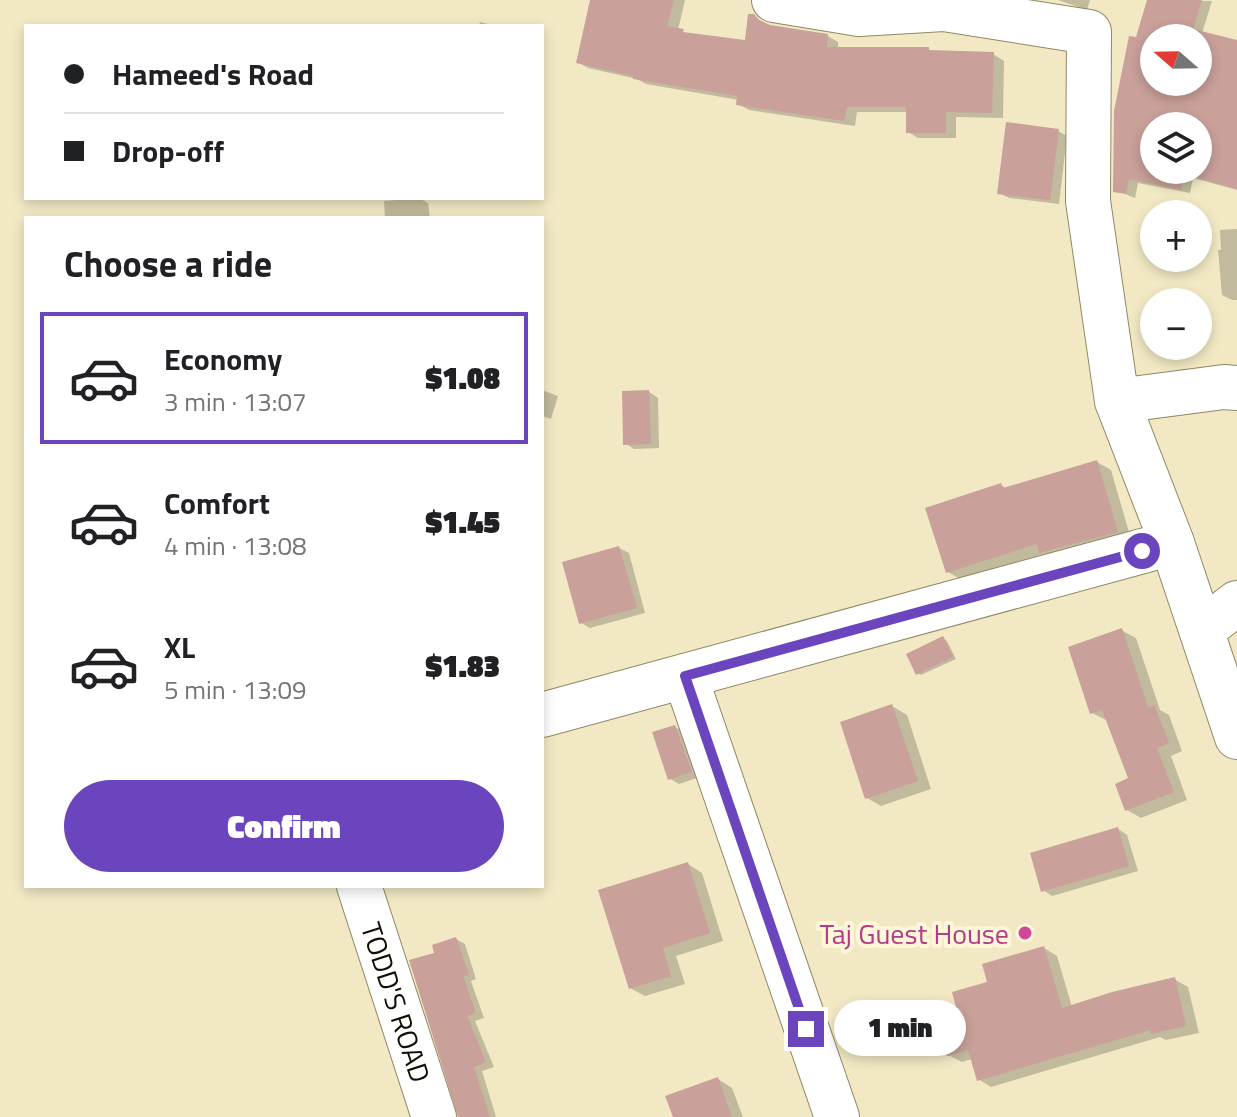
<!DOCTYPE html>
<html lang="en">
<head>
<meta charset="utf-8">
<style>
	body { margin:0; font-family:"Titillium Web",sans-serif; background:#f6f6f6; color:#202124; height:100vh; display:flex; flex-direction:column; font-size:30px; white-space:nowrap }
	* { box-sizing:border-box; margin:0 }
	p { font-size:26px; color:#757577 }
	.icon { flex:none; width:44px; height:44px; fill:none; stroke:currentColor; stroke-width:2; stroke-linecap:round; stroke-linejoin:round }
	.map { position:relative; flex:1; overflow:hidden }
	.drawer { position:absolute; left:24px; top:216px; width:520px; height:672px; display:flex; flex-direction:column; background:#fff; border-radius:0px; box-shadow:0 4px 12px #0003 }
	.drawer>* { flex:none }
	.guide { position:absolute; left:24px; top:24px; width:520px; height:176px; border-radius:0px; box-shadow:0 4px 12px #0003; display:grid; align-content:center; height:176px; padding:0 40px; background:#fff }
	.needle { width:52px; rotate:290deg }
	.controls { position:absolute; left:1140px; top:24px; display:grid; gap:16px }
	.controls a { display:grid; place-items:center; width:72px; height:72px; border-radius:50%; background:#fff; box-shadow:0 4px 12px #0003; font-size:40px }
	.end { position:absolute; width:36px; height:36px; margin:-18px; border:10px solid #6b45bd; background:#fff; box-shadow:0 0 0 4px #fff }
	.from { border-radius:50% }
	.bubble { position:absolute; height:56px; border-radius:28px; background:#fff; box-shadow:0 4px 12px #0003; font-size:26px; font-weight:800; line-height:56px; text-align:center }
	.guide b { display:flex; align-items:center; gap:28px; height:76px; font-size:30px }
	.guide b+b { border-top:2px solid #e0e0e0 }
	.guide i { width:20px; height:20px; background:#202124 }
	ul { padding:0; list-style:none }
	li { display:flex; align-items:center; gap:24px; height:132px; margin:0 16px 12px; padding:0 24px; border:4px solid transparent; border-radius:0px }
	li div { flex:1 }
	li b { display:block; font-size:30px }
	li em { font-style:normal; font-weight:800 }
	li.selected { border-color:#6b45bd }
	li>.icon { width:72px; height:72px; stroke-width:1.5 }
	h2 { padding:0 40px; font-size:36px; line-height:96px }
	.action { display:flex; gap:16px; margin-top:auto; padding:16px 40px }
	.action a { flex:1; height:92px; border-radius:48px; background:#6b45bd; color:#fff; font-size:32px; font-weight:800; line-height:92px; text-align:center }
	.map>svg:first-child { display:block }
	.shadow { fill:#0003 }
	.building { fill:#c9a09a; fill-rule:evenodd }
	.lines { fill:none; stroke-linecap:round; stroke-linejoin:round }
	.minor-casing { stroke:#908765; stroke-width:46 }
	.minor { stroke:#fff; stroke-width:44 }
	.route { stroke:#6b45bd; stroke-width:10 }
	.hotel-dot { fill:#d1479c; stroke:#fdf6d9; stroke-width:3 }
	.labels { text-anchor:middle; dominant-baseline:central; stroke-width:8; stroke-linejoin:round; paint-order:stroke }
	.hotel-label { font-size:28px; fill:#b23c85; stroke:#fdf6d9; text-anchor:end }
	.street-label { font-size:28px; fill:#110e03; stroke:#fdf6d9 }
</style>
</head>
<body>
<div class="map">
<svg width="1237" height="1117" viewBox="0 0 1237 1117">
	<rect width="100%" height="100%" fill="#f2e9c4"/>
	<g class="shadow">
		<polygon points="594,0 685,0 678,30 690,35 747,42 754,16 768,26 828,36 838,42 838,49 928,49 935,52 993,54 1004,61 1003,118 956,117 956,138 918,138 908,132 908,112 857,112 855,126 749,110 738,104 739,100 646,84 637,79 588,68 578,62"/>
		<polygon points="1058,0 1090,0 1087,10"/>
		<polygon points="1149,0 1212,1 1198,46 1198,38 1154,38 1154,82 1187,82 1173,126 1154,126 1154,170 1198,170 1198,126 1187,126 1237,51 1237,190 1193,178 1190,193 1138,183 1135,198 1115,190 1137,40"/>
		<polygon points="480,22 496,26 479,26"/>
		<polygon points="1058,131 1067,136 1059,204 1009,198 999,193"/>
		<polygon points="419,198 428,203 430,218 385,218 384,201"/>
		<polygon points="1237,229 1237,300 1232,300 1222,295 1218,250 1221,250 1220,230"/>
		<polygon points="542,390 558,396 551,419 542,416"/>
		<polygon points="649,392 658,398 659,448 634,449 625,443"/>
		<polygon points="1097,462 1111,470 1131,539 1055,560 1044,554 962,580 948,572 1001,485 1008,489"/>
		<polygon points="619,548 629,553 645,613 590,628 581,623"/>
		<polygon points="1121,630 1136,638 1160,710 1169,715 1182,751 1171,756 1187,800 1141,818 1127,810 1130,780 1108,721 1092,713"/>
		<polygon points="943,638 947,641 956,659 921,675 917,673"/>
		<polygon points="892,706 907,715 931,789 881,806 867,798"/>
		<polygon points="675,727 685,732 700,777 679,784 669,778"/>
		<polygon points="1118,829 1127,835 1138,871 1052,896 1043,890"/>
		<polygon points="688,864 702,873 723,941 676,956 685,984 645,996 630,988"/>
		<polygon points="456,939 465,944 476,979 471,981 484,1018 475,1021 494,1067 482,1071 496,1117 460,1117 437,954"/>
		<polygon points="1044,948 1057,956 1072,1007 1174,979 1188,987 1199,1033 1166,1040 1160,1037 991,1087 978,1079 972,1059 962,1062 948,1055 961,1020 990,983"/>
		<polygon points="718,1079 732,1088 743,1117 675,1117"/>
	</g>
	<g class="building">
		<polygon points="590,0 674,0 667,26 684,29 683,32 745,40 748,14 754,14 759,20 770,25 828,34 827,47 929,47 929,50 994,52 992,113 946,112 946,133 906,133 906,107 847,107 844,121 736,105 737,96 633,79 633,76 576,63"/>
		<path d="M 1147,0 L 1202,0 L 1193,29 L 1237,40 L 1237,189 L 1184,174 L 1181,190 L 1129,179 L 1126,194 L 1113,192 L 1114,111 L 1129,36 L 1136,37 ZM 1154,38 L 1198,38 L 1198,82 L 1154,82 ZM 1154,126 L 1198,126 L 1198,170 L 1154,170 Z"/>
		<polygon points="1006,122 1059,129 1050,200 997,194"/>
		<polygon points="649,390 651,444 623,445 622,391"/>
		<polygon points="1097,460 1118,532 1039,553 1037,544 946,573 925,508 1001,483 1003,488"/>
		<polygon points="619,546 637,608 579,624 562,562"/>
		<polygon points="1122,628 1148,707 1154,705 1169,743 1157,748 1174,792 1125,811 1115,784 1128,778 1102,710 1090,714 1068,647"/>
		<polygon points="943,636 953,657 916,675 906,654"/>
		<polygon points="892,704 918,781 865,799 840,722"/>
		<polygon points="675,725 692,772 668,780 652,732"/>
		<polygon points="1118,827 1129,866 1041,892 1030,853"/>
		<polygon points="688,862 710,933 663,948 671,976 629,989 598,890"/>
		<polygon points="456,937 469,975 463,976 476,1013 467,1016 486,1062 474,1067 490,1117 458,1117 409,960 434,953 432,945"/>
		<polygon points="1044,946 1062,1008 1112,992 1175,977 1186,1026 1151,1034 1150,1030 977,1081 968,1050 947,1056 938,1025 959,1019 952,992 987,982 982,964"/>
		<polygon points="718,1077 732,1117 673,1117 665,1096"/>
	</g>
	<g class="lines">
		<defs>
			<g id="minor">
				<polyline points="774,0 859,14 944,9"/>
				<polyline points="947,0 944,9 1089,32 1088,201 1117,401 1172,543 1237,737"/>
				<polyline points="1117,401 1224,387 1237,388"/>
				<polyline points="1202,630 1237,603"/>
				<polyline points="685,676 837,1117"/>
				<polyline points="542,715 1172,543"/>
				<path id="s1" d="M 359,886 L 434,1117"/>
			</g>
		</defs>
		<use href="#minor" class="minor-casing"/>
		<use href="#minor" class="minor"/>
	</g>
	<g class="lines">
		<polyline class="route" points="806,1029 685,676 1142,551"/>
	</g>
	<circle class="hotel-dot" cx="1025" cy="933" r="8"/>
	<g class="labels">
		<g class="hotel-label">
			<text x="1009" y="933">Taj Guest House</text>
		</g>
		<g class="street-label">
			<text stroke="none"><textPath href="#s1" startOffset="122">TODD'S ROAD</textPath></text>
		</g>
	</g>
</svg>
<div class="controls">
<a><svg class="needle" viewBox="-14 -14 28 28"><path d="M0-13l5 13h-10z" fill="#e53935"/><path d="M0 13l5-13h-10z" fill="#757577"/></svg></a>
<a><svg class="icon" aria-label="layers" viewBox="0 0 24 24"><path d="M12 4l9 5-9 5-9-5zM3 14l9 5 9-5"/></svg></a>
<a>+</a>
<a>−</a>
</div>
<i class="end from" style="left:1142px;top:551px"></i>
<i class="end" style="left:806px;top:1029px"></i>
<div class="bubble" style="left:834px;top:1000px;width:132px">1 min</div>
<div class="guide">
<b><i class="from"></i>Hameed's Road</b>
<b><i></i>Drop-off</b>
</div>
<section class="drawer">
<h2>Choose a ride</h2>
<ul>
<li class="selected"><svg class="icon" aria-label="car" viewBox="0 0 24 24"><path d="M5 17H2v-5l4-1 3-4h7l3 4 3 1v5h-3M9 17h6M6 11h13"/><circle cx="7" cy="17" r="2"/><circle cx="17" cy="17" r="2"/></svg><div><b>Economy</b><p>3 min · 13:07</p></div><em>$1.08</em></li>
<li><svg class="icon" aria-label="car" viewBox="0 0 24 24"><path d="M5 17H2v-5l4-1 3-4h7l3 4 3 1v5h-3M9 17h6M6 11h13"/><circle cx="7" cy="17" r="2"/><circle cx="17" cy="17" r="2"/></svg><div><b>Comfort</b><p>4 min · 13:08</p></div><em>$1.45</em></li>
<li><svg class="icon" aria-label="car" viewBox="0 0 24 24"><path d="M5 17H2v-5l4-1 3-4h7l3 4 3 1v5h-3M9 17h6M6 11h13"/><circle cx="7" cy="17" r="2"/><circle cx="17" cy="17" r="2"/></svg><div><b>XL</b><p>5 min · 13:09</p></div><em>$1.83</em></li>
</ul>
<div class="action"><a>Confirm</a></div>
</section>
</div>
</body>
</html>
